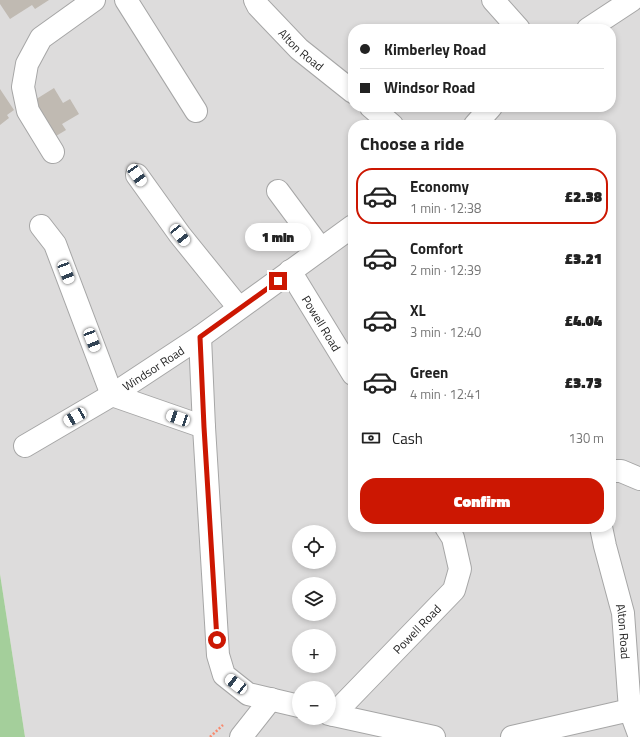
<!DOCTYPE html>
<html lang="en">
<head>
<meta charset="utf-8">
<style>
	body { margin:0; font-family:"Titillium Web",sans-serif; background:#f6f6f6; color:#222; height:100vh; display:flex; flex-direction:column; font-size:15px; white-space:nowrap }
	* { box-sizing:border-box; margin:0 }
	p { font-size:13px; color:#767676 }
	.icon { flex:none; width:22px; height:22px; fill:none; stroke:currentColor; stroke-width:2; stroke-linecap:round; stroke-linejoin:round }
	.map { position:relative; flex:1; overflow:hidden }
	.sheet { position:absolute; left:348px; top:120px; width:268px; height:412px; display:flex; flex-direction:column; background:#fff; border-radius:16px; box-shadow:0 2px 6px #0003 }
	.sheet>* { flex:none }
	.guide { position:absolute; left:348px; top:24px; width:268px; height:88px; border-radius:16px; box-shadow:0 2px 6px #0003; display:grid; align-content:center; height:88px; padding:0 12px; background:#fff }
	.controls { position:absolute; left:292px; top:525px; display:grid; gap:8px }
	.controls a { display:grid; place-items:center; width:44px; height:44px; border-radius:50%; background:#fff; box-shadow:0 2px 6px #0003; font-size:20px }
	.end { position:absolute; width:18px; height:18px; margin:-9px; border:5px solid #cc1702; background:#fff; box-shadow:0 0 0 2px #fff }
	.from { border-radius:50% }
	.bubble { position:absolute; height:28px; border-radius:14px; background:#fff; box-shadow:0 2px 6px #0003; font-size:13px; font-weight:800; line-height:28px; text-align:center }
	.car { position:absolute; width:12px; height:24px; margin:-12px -6px; border-radius:5px; box-shadow:0 0 3px 1px #0007; background:linear-gradient(#fff 24%,#345 0 40%,#fff 0 76%,#345 0 86%,#fff 0) }
	.guide b { display:flex; align-items:center; gap:14px; height:38px; font-size:15px }
	.guide b+b { border-top:1px solid #e0e0e0 }
	.guide i { width:10px; height:10px; background:#222 }
	ul { padding:0; list-style:none }
	li { display:flex; align-items:center; gap:12px; height:56px; margin:0 8px 6px; padding:0 4px; border:2px solid transparent; border-radius:16px }
	li div { flex:1 }
	li b { display:block; font-size:15px }
	li em { font-style:normal; font-weight:800 }
	li.current { border-color:#cc1702 }
	li>.icon { width:36px; height:36px; stroke-width:1.5 }
	h2 { padding:0 12px; font-size:18px; line-height:48px }
	.pay { display:flex; align-items:center; gap:10px; height:44px; padding:0 12px; font-size:15px }
	.pay p { margin-inline-start:auto }
	.primary-button { display:flex; gap:8px; margin-top:auto; padding:8px 12px }
	.primary-button a { flex:1; height:46px; border-radius:16px; background:#cc1702; color:#fff; font-size:16px; font-weight:800; line-height:46px; text-align:center }
	.map>svg:first-child { display:block }
	.residential { fill:#dddcdc; fill-rule:evenodd }
	.forest { fill:#a4cf9b }
	.building { fill:#c0bab2 }
	.lines { fill:none; stroke-linecap:round; stroke-linejoin:round }
	.minor-casing { stroke:#a6a6a6; stroke-width:24 }
	.path { stroke:#f88a6e; stroke-width:2.5; stroke-dasharray:2 2; stroke-linecap:butt }
	.minor { stroke:#fff; stroke-width:22 }
	.route { stroke:#cc1702; stroke-width:5 }
	.labels { text-anchor:middle; dominant-baseline:central; stroke-width:3.5; stroke-linejoin:round; paint-order:stroke }
	.street-label { font-size:12px; fill:#1f1f1f; stroke:#fff }
</style>
</head>
<body>
<div class="map">
<svg width="640" height="737" viewBox="0 0 640 737">
	<rect width="100%" height="100%" fill="#f0ede5"/>
	<path class="residential" d="M 0,0 L 640,0 L 640,737 L 25,737 L 0,574 ZM 353,29 L 611,29 L 611,107 L 353,107 ZM 353,125 L 611,125 L 611,527 L 353,527 ZM 299,532 L 329,532 L 329,562 L 299,562 ZM 299,584 L 329,584 L 329,614 L 299,614 ZM 299,636 L 329,636 L 329,666 L 299,666 ZM 299,688 L 329,688 L 329,718 L 299,718 Z"/>
	<polygon class="forest" points="0,574 25,737 0,737"/>
	<g class="building">
		<polygon points="0,0 49,0 35,9 32,5 10,19 0,4"/>
		<polygon points="54,88 63,103 70,99 79,114 62,124 66,130 51,139 30,103"/>
		<polygon points="0,89 14,110 7,115 9,118 0,125"/>
	</g>
	<g class="lines">
		<defs>
			<g id="minor">
				<polyline points="126,0 196,111"/>
				<path id="s1" d="M 255,0 L 258,6 L 299,49 L 353,92"/>
				<polyline points="493,0 519,29"/>
				<polyline points="588,29 632,0"/>
				<polyline points="371,107 392,125"/>
				<polyline points="475,125 491,107"/>
				<polyline points="53,152 28,111 23,87 27,64 41,38 94,0"/>
				<polyline points="137,175 180,235 239,308"/>
				<polyline points="278,191 321,249"/>
				<polyline points="41,226 55,244 112,395 204,427"/>
				<path id="s2" d="M 290,271 L 353,374"/>
				<polyline points="200,337 204,427 218,655 224,675 248,694 299,706"/>
				<path id="s3" d="M 25,446 L 112,395 L 200,337 L 353,226"/>
				<polyline points="611,471 621,471 640,479"/>
				<path id="s4" d="M 601,527 L 605,546 L 623,613 L 630,710 L 640,737"/>
				<polyline points="329,714 434,737"/>
				<path id="s5" d="M 333,715 L 454,590 L 460,569 L 453,538 L 446,527"/>
				<polyline points="241,737 271,699"/>
				<polyline points="512,737 630,710"/>
			</g>
		</defs>
		<use href="#minor" class="minor-casing"/>
		<polyline class="path" points="210,737 223,725"/>
		<use href="#minor" class="minor"/>
	</g>
	<g class="lines">
		<polyline class="route" points="217,640 204,427 200,337 278,281"/>
	</g>
	<g class="labels">
		<g class="street-label">
			<text stroke="none"><textPath href="#s1" startOffset="68">Alton Road</textPath></text>
			<text stroke="none"><textPath href="#s2" startOffset="61">Powell Road</textPath></text>
			<text stroke="none"><textPath href="#s3" startOffset="150">Windsor Road</textPath></text>
			<text stroke="none"><textPath href="#s5" startOffset="120">Powell Road</textPath></text>
			<text stroke="none"><textPath href="#s4" startOffset="107">Alton Road</textPath></text>
		</g>
	</g>
</svg>
<div class="controls">
<a><svg class="icon" aria-label="locate" viewBox="0 0 24 24"><circle cx="12" cy="12" r="6"/><path d="M12 2v4M12 18v4M2 12h4M18 12h4"/></svg></a>
<a><svg class="icon" aria-label="layers" viewBox="0 0 24 24"><path d="M12 4l9 5-9 5-9-5zM3 14l9 5 9-5"/></svg></a>
<a>+</a>
<a>−</a>
</div>
<i class="end from" style="left:217px;top:640px"></i>
<i class="end" style="left:278px;top:281px"></i>
<div class="bubble" style="left:245px;top:223px;width:66px">1 min</div>
<i class="car" style="left:137px;top:175px;rotate:145deg"></i>
<i class="car" style="left:180px;top:235px;rotate:141deg"></i>
<i class="car" style="left:66px;top:272px;rotate:159deg"></i>
<i class="car" style="left:92px;top:340px;rotate:159deg"></i>
<i class="car" style="left:75px;top:417px;rotate:240deg"></i>
<i class="car" style="left:178px;top:418px;rotate:289deg"></i>
<i class="car" style="left:236px;top:684px;rotate:308deg"></i>
<div class="guide">
<b><i class="from"></i>Kimberley Road</b>
<b><i></i>Windsor Road</b>
</div>
<section class="sheet">
<h2>Choose a ride</h2>
<ul>
<li class="current"><svg class="icon" aria-label="car" viewBox="0 0 24 24"><path d="M5 17H2v-5l4-1 3-4h7l3 4 3 1v5h-3M9 17h6M6 11h13"/><circle cx="7" cy="17" r="2"/><circle cx="17" cy="17" r="2"/></svg><div><b>Economy</b><p>1 min · 12:38</p></div><em>£2.38</em></li>
<li><svg class="icon" aria-label="car" viewBox="0 0 24 24"><path d="M5 17H2v-5l4-1 3-4h7l3 4 3 1v5h-3M9 17h6M6 11h13"/><circle cx="7" cy="17" r="2"/><circle cx="17" cy="17" r="2"/></svg><div><b>Comfort</b><p>2 min · 12:39</p></div><em>£3.21</em></li>
<li><svg class="icon" aria-label="car" viewBox="0 0 24 24"><path d="M5 17H2v-5l4-1 3-4h7l3 4 3 1v5h-3M9 17h6M6 11h13"/><circle cx="7" cy="17" r="2"/><circle cx="17" cy="17" r="2"/></svg><div><b>XL</b><p>3 min · 12:40</p></div><em>£4.04</em></li>
<li><svg class="icon" aria-label="car" viewBox="0 0 24 24"><path d="M5 17H2v-5l4-1 3-4h7l3 4 3 1v5h-3M9 17h6M6 11h13"/><circle cx="7" cy="17" r="2"/><circle cx="17" cy="17" r="2"/></svg><div><b>Green</b><p>4 min · 12:41</p></div><em>£3.73</em></li>
</ul>
<div class="pay"><svg class="icon" aria-label="cash" viewBox="0 0 24 24"><path d="M3 7h18v10H3z"/><circle cx="12" cy="12" r="2"/></svg>Cash<p>130 m</p></div>
<div class="primary-button"><a>Confirm</a></div>
</section>
</div>
</body>
</html>
